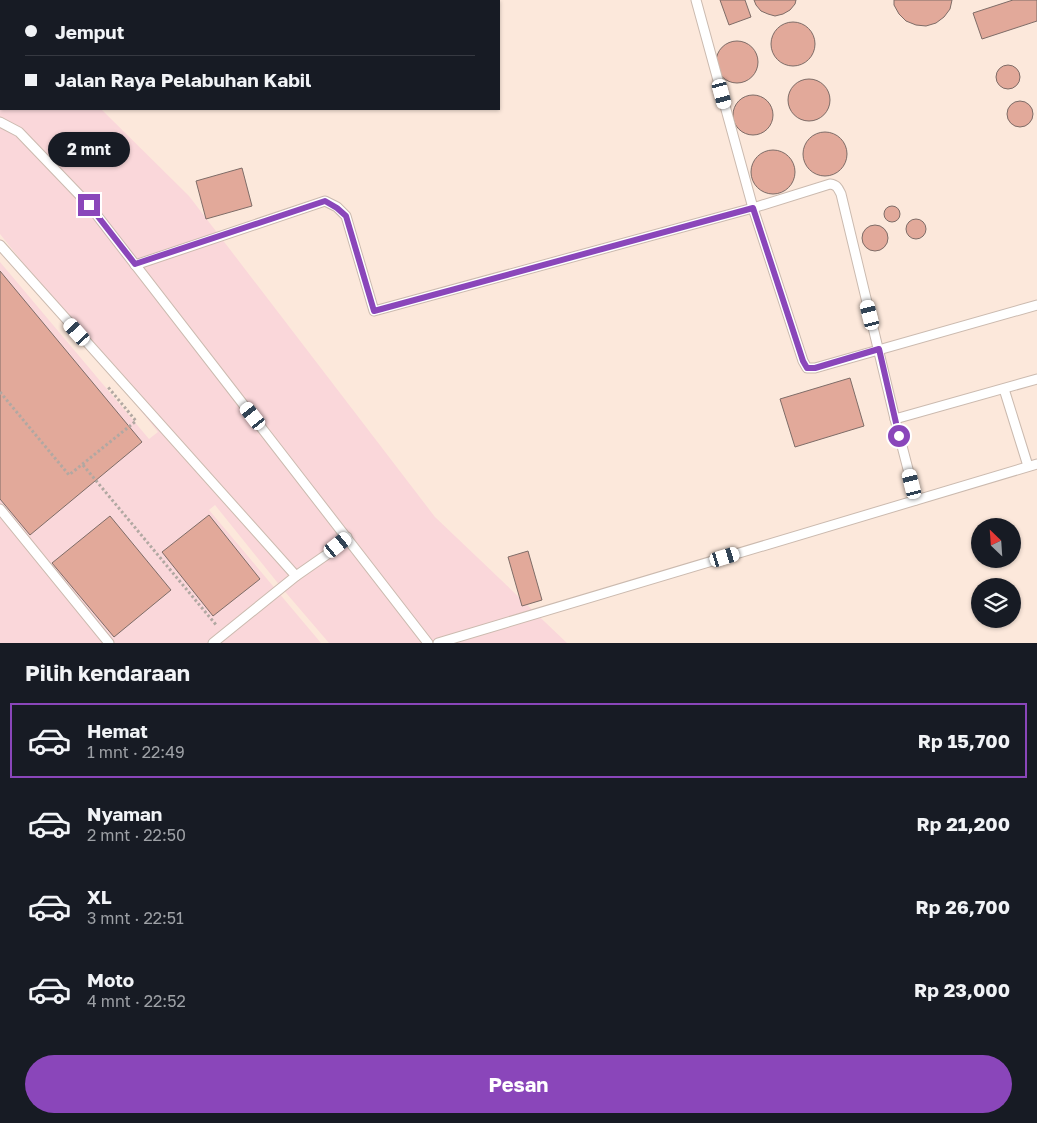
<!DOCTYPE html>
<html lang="id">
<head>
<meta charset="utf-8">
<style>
	body { margin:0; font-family:"Golos Text",sans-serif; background:#20242c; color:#f1f3f6; height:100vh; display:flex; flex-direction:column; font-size:19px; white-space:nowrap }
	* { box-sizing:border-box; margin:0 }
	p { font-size:16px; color:#9ea1a6 }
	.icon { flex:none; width:28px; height:28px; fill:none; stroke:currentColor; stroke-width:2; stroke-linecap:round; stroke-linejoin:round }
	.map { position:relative; height:643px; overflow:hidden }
	.panel { display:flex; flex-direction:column; background:#171b24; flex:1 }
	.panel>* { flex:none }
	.guide { position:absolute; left:0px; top:0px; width:500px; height:110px; box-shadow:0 1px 4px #0004; display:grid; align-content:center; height:110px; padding:0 25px; background:#171b24 }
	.needle { width:32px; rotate:335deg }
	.fabs { position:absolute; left:971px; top:518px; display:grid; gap:10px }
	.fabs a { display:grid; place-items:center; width:50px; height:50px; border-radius:50%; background:#171b24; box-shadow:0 1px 4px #0004; font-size:25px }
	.end { position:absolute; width:22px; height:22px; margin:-11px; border:6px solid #8a46ba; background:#fff; box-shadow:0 0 0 2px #fff }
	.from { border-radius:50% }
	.bubble { position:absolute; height:35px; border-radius:18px; background:#171b24; box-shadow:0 1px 4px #0004; font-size:16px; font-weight:700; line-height:35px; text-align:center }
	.car { position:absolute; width:15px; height:30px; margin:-15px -8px; border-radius:6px; box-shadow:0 0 4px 1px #0007; background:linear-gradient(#fff 24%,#345 0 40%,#fff 0 76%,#345 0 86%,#fff 0) }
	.guide b { display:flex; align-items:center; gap:18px; height:48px; font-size:19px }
	.guide b+b { border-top:1px solid #363941 }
	.guide i { width:12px; height:12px; background:#f1f3f6 }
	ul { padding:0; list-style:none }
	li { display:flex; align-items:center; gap:15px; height:75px; margin:0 10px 8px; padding:0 15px; border:2px solid transparent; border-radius:0px }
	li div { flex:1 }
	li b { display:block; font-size:19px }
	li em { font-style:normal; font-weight:700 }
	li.selected { border-color:#8a46ba }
	li>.icon { width:45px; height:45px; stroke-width:1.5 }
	h2 { padding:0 25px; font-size:22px; line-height:60px }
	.cta { display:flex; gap:10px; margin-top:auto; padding:10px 25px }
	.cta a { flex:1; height:58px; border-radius:30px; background:#8a46ba; color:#fff; font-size:20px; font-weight:700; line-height:58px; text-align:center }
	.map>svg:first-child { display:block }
	.built { fill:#fce8db; fill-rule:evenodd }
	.green { fill:#fad7da }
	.building { fill:#e2a99a; stroke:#7e6c67 }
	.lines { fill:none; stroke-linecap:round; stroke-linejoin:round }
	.service-casing { stroke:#cbbaaf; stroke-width:11 }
	.path { stroke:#b1a8a2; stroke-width:3; stroke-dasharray:2.5 2.5; stroke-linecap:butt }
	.service { stroke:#fff; stroke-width:9 }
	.route { stroke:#8a46ba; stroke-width:6 }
</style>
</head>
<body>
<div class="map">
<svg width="1037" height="643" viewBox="0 0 1037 643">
	<rect width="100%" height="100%" fill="#fdf2eb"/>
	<path class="built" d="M 0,0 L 1037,0 L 1037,643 L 0,643 ZM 1,1 L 499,1 L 499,109 L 1,109 ZM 980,526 L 1012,526 L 1012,559 L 980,559 ZM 980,586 L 1012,586 L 1012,619 L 980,619 Z"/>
	<polygon class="green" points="0,44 1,45 1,109 101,109 189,196 435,517 567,643 329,643 281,587 215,505 209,510 321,643 0,643 0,262 149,439 158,432 0,234"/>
	<g class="building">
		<polygon points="720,0 745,0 751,17 729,25"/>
		<polygon points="754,0 796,0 795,4 790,10 783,14 775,16 768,14 761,11 756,5"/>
		<polygon points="894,0 952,0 950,9 944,17 936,23 926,26 916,25 906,21 899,14 894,5"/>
		<polygon points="1013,0 1037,0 1037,21 982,39 973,13"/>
		<circle cx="793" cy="44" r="22"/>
		<circle cx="737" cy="62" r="21"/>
		<circle cx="1008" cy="77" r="12"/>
		<circle cx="809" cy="100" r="21"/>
		<circle cx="753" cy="115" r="20"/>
		<circle cx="1020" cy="114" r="13"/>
		<circle cx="825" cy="154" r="22"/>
		<circle cx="773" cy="172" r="22"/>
		<polygon points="242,168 252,206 206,219 196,181"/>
		<circle cx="892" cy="214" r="8"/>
		<circle cx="916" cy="229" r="10"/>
		<circle cx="875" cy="238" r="13"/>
		<polygon points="0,271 142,442 30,535 0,499"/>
		<polygon points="850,378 864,426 795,447 780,399"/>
		<polygon points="209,515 260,579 213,616 162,552"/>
		<polygon points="110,516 171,590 114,637 52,563"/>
		<polygon points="528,551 542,600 522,606 508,557"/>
	</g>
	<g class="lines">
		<defs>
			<g id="service">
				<polyline points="696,0 753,208 803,361 807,368 815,368 1037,305"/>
				<polyline points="0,122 19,132 89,205 428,643"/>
				<polyline points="0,245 296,576"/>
				<path d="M 135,265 L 325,201 L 337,207 L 346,216 L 374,311 L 753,208 L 830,184 C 837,185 838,188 841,194 L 895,419 L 916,500"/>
				<polyline points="1004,389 1028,466"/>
				<polyline points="895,419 1037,379"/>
				<polyline points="0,509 109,643"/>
				<polyline points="213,643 296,576 329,553 347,537"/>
				<polyline points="438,643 1037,464"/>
			</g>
		</defs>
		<use href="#service" class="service-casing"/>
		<g class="path">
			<polyline points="0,392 69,475 136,421 108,387"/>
			<polyline points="83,465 217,626"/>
		</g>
		<use href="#service" class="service"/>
	</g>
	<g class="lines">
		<polyline class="route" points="89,205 135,264 325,201 337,208 346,216 374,311 753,208 803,361 807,368 815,368 879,349 899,436"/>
	</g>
</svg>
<div class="fabs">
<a><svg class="needle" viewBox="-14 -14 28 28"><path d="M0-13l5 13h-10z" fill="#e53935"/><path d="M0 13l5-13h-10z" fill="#9ea1a6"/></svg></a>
<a><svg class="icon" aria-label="layers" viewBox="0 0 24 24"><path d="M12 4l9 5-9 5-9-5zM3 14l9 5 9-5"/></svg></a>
</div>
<i class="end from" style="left:899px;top:436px"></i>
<i class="end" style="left:89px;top:205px"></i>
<div class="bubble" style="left:48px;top:132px;width:82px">2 mnt</div>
<i class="car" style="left:722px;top:94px;rotate:165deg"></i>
<i class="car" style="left:870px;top:315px;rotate:346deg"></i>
<i class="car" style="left:77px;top:332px;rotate:318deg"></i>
<i class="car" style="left:253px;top:416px;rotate:322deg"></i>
<i class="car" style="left:912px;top:484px;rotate:346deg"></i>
<i class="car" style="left:338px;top:545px;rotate:51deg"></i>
<i class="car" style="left:725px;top:557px;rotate:73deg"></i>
<div class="guide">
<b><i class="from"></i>Jemput</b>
<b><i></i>Jalan Raya Pelabuhan Kabil</b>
</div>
</div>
<section class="panel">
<h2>Pilih kendaraan</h2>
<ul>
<li class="selected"><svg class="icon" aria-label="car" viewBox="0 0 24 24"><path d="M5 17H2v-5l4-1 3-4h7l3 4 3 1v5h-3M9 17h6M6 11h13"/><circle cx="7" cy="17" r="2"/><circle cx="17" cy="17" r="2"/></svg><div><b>Hemat</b><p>1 mnt · 22:49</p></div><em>Rp 15,700</em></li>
<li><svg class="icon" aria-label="car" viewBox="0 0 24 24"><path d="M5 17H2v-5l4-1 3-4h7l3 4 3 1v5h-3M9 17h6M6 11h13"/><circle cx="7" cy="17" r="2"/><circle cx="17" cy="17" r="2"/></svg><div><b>Nyaman</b><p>2 mnt · 22:50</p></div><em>Rp 21,200</em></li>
<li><svg class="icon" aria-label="car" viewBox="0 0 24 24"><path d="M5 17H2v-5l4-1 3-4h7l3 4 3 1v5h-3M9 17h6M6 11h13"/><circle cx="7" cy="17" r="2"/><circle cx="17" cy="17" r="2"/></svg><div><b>XL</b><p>3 mnt · 22:51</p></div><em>Rp 26,700</em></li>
<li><svg class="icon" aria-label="car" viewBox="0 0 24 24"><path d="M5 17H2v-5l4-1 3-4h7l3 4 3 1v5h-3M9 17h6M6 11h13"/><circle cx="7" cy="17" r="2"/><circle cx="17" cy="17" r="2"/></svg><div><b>Moto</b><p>4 mnt · 22:52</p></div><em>Rp 23,000</em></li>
</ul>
<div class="cta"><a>Pesan</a></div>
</section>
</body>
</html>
